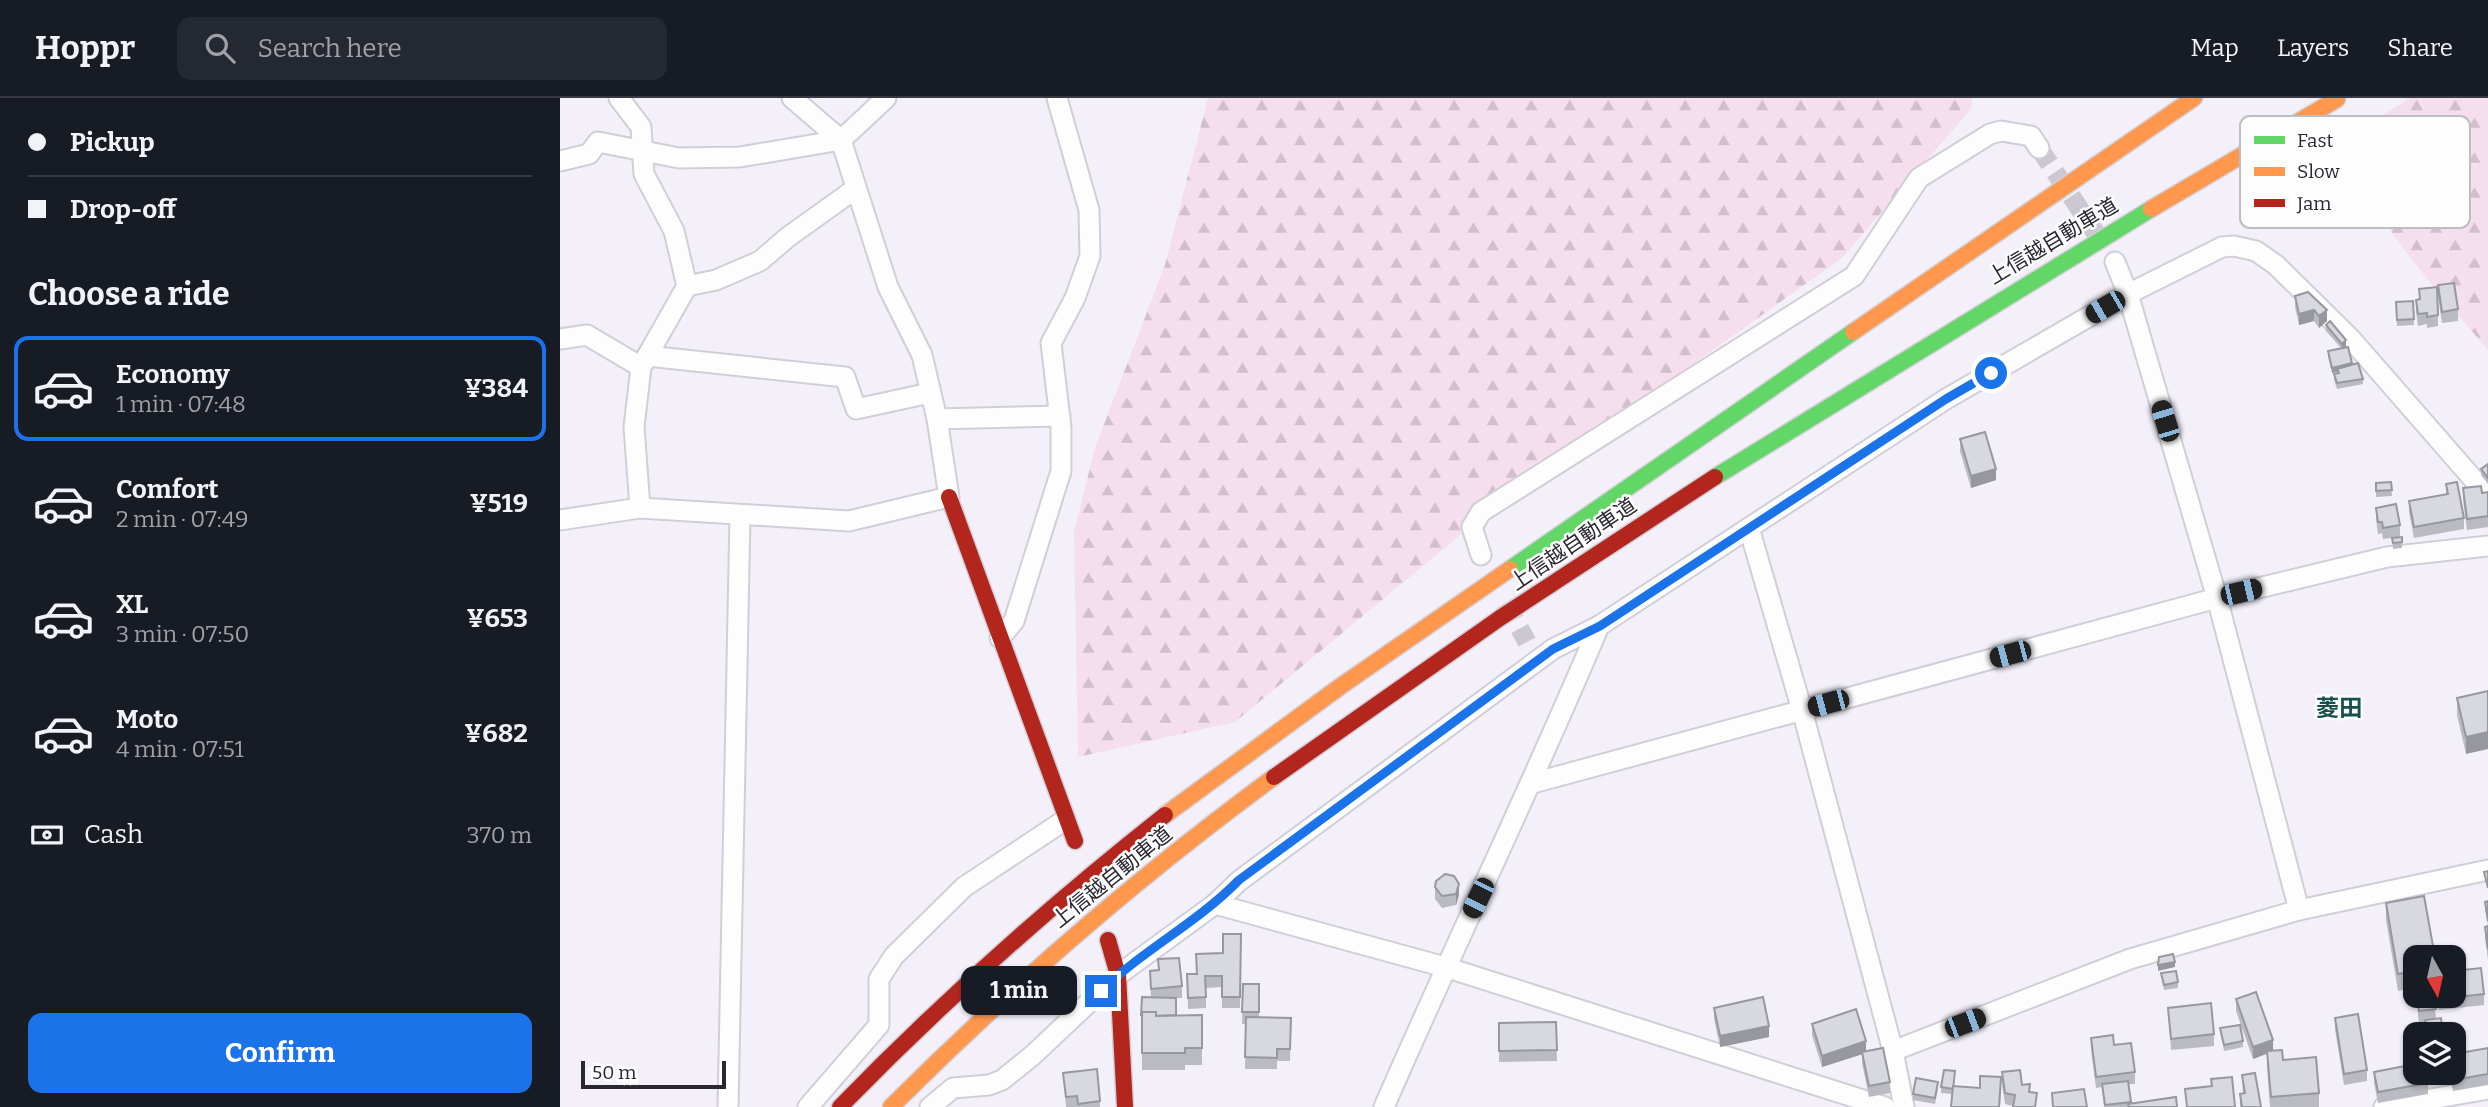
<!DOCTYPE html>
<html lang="en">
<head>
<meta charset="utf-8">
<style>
	body { margin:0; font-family:Bitter,"Noto Sans JP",serif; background:#242831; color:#f1f3f6; height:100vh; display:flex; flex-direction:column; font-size:26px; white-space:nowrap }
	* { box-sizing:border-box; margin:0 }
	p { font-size:23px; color:#9ea1a6 }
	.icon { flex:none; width:38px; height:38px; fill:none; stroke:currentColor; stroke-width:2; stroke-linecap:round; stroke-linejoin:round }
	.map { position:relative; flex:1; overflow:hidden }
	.panel { display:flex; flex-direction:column; background:#171b24; width:560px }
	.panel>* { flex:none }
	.banner { display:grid; align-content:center; height:154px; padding:0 28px; background:#171b24 }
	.needle { width:46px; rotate:172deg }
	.controls { position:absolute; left:1843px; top:847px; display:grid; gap:14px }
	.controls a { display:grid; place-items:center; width:63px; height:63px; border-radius:14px; background:#171b24; box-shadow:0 2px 5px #0004; font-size:35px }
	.scale { position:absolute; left:21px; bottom:18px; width:145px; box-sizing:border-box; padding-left:7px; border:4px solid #2a2731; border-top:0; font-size:19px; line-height:24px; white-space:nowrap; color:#2a2731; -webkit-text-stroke:5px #fdfdfd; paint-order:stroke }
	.end { position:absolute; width:32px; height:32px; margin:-16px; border:9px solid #1a73e8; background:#fff; box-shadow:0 0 0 4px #fff }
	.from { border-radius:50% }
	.bubble { position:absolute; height:49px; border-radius:14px; background:#171b24; box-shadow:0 2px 5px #0004; font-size:23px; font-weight:700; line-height:49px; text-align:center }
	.car { position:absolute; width:21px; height:42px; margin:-21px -10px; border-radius:9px; box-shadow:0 0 5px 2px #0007; background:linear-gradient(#222 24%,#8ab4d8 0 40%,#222 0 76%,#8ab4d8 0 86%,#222 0) }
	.banner b { display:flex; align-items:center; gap:24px; height:66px; font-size:26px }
	.banner b+b { border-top:2px solid #363941 }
	.banner i { width:18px; height:18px; background:#f1f3f6 }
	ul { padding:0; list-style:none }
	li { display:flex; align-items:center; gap:21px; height:105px; margin:0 14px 10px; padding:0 14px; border:4px solid transparent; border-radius:14px }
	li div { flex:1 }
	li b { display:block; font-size:26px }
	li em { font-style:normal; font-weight:700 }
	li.on { border-color:#1a73e8 }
	li>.icon { width:63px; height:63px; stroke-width:1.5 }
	h2 { padding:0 28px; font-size:32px; line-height:84px }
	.pay { display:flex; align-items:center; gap:18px; height:77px; padding:0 28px; font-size:26px }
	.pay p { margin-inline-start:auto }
	.button { display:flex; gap:14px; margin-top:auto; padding:14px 28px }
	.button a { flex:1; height:80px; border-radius:14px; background:#1a73e8; color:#fff; font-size:28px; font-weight:700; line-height:80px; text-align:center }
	header { display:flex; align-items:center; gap:42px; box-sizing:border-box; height:98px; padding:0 35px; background:#171b24; border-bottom:2px solid #363941 }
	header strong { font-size:33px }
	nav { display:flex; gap:38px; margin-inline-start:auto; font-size:24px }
	.search { width:490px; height:63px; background:#242831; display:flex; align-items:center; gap:18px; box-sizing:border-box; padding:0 24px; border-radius:14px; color:#9ea1a6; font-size:26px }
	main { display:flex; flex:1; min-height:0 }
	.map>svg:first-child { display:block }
	.forest { fill:url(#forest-firs) }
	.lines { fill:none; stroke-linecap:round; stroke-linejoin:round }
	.street-tunnel { stroke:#cbc8d1; stroke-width:19; stroke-dasharray:19 10; stroke-linecap:butt }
	.street-casing { stroke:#d1ced7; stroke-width:23 }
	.fast-casing { stroke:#d1ced7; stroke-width:19 }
	.slow-casing { stroke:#d1ced7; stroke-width:19 }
	.jam-casing { stroke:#d1ced7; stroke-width:19 }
	.street { stroke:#fdfdfe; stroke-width:19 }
	.fast { stroke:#63d668; stroke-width:16 }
	.slow { stroke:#ff974d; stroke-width:16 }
	.jam { stroke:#b3261e; stroke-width:16 }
	.wall { fill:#babac2 }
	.shaded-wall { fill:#97979e }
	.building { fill:#d8d8e1; stroke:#97979e; stroke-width:2 }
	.route { stroke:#1a73e8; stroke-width:9 }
	.labels { text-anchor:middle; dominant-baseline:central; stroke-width:5; stroke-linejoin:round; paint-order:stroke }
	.street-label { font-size:21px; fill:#2a2731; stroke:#fdfdfd }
	.neighbourhood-label { font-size:23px; font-weight:bold; fill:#16514b; stroke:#fdfdfd }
	.key { fill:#fdfdfd; stroke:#bebdc0; stroke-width:2 }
	.key-label { font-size:19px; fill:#2a2731 }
</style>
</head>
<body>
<header>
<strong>Hoppr</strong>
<div class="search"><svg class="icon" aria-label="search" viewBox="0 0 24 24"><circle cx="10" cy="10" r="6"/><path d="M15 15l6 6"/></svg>Search here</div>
<nav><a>Map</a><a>Layers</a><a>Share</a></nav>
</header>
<main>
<section class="panel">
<div class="banner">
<b><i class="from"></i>Pickup</b>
<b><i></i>Drop-off</b>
</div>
<h2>Choose a ride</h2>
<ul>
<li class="on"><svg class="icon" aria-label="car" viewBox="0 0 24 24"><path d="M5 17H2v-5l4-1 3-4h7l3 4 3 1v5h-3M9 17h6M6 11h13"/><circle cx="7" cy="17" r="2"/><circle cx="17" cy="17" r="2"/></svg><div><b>Economy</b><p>1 min · 07:48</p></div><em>¥384</em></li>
<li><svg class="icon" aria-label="car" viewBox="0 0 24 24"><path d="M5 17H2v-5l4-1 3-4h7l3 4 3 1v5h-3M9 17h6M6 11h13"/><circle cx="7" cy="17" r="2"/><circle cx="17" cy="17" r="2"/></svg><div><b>Comfort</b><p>2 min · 07:49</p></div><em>¥519</em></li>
<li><svg class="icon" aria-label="car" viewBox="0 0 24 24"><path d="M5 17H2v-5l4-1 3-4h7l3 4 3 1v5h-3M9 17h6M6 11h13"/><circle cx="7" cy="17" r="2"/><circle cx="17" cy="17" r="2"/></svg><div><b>XL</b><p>3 min · 07:50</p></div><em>¥653</em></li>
<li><svg class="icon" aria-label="car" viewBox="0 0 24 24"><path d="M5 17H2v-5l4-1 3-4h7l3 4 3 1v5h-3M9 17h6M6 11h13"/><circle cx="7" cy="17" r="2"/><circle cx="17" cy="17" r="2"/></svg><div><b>Moto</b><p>4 min · 07:51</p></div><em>¥682</em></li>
</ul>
<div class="pay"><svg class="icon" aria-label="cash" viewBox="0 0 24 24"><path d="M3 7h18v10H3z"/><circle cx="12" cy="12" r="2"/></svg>Cash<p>370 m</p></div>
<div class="button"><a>Confirm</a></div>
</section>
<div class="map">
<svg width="1928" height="1009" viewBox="0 0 1928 1009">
	<defs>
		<pattern id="forest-firs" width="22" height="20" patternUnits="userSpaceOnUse" patternTransform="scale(1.75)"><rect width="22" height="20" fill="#f5deed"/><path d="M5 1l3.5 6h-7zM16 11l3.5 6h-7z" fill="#d2becc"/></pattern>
	</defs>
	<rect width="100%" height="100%" fill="#f3f0f9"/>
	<g class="forest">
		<polygon points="648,0 1412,0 1411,11 1282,160 945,400 675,624 518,659 514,434 535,350 605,167"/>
		<polygon points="1850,0 1928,0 1928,252 1860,172 1769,52"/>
	</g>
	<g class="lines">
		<g class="street-tunnel">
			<polyline points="1479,50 1545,149"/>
			<polyline points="946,505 967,544"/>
		</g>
		<defs>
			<g id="street">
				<polyline points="59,0 81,29 84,76 114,133 127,188 81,269 74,329 80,410"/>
				<polyline points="0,63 29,56 38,44 119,60 180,59 281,42 326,0"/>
				<polyline points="1555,164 1568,196 1657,500 1739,812"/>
				<polyline points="127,188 156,182 200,163 228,139 295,91"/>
				<polyline points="0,241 27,237 81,269"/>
				<polyline points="87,258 285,279 296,311 370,295"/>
				<polyline points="377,321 500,318"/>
				<polyline points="0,422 80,410 289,423 389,399 377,321 362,257 328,189 281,42 232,0"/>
				<polyline points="1189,430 1242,612 1333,953 1344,1009"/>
				<polyline points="921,457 912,429 921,414 1294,178 1359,80 1430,36 1441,33 1471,38 1479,50"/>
				<polyline points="440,540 454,523 501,373 501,330 491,245 515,200 530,158 529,112 497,0"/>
				<polyline points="973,685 1657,500 1827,459 1928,448"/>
				<polyline points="655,806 885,869 1325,1009"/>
				<polyline points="1333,953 1570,861 1739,812 1928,772"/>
				<polyline points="168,1009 180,418"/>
				<polyline points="248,1009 319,927 319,881 334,858 404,789 505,722"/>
				<polyline points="370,1009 393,990 429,987 442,982 473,957 558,877 655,806 679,783 993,551 1039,528 1386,301 1568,196 1662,149 1674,148 1696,153 1716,167 1791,241 1928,398"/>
				<path d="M 824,1009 C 894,848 971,690 1039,528"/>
				<polyline points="1824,1009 1928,991"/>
			</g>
			<g id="fast">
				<polyline points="1155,379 1591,111"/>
				<polyline points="950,471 1293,234"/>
			</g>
			<g id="slow">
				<polyline points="1591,111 1777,1"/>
				<polyline points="1293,234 1634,0"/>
				<polyline points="605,717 781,588 950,471"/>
				<path d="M 331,1009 C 451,889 578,779 714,679"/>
			</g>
			<g id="jam">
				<polyline points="389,399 515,743"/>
				<polyline points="714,679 940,520 1155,379"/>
				<polyline points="548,842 558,877 565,1009"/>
				<path d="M 280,1009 C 382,904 490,808 605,717"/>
			</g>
		</defs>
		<use href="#street" class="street-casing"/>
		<use href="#fast" class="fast-casing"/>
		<use href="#slow" class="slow-casing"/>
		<use href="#jam" class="jam-casing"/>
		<use href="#street" class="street"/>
		<use href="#fast" class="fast"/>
		<use href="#slow" class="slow"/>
		<use href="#jam" class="jam"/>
	</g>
	<g class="wall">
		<polygon points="1878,187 1898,211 1898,223 1882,225 1878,199"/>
		<polygon points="1859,191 1878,217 1878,228 1867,230 1867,226 1858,228 1856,213 1856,202 1859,201"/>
		<polygon points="1748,194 1767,223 1759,230 1754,223 1739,227 1735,209 1735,198"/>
		<polygon points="1853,203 1854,227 1837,228 1836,210"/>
		<polygon points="1766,227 1786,248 1785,249 1792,267 1803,281 1803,286 1777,291 1774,282 1774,276 1777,275 1777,274 1772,275 1768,259 1768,253 1781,250 1766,233"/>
		<polygon points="1400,341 1436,382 1411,390 1400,353"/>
		<polygon points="1928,366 1928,386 1921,377 1921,371"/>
		<polygon points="1831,384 1832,398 1816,399 1816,385"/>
		<polygon points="1886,386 1904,420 1904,431 1854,440 1849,414 1849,403 1886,396"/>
		<polygon points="1903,390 1922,395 1928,394 1928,429 1907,432 1903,402"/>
		<polygon points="1816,410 1840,427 1840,439 1823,441 1822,435 1818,436 1816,421"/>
		<polygon points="1842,439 1842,450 1833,451 1832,440"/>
		<polygon points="1928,593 1906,656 1897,617 1897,600"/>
		<polygon points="899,786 899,797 896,807 882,810 875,801 875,789"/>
		<polygon points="1928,803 1928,862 1925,840 1925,829 1928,828 1925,809 1925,804"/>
		<polygon points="1826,805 1855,859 1855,890 1838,893 1826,822"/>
		<polygon points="681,836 680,910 662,910 662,889 646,890 646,910 628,911 627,876 637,876 663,855"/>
		<polygon points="598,861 622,888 622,900 616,900 616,917 642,917 642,967 625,967 625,972 582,972 582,899 591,899 590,873 598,872"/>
		<polygon points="1601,875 1618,884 1618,890 1604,892"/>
		<polygon points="683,886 699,886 699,920 731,920 730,963 717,963 717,971 685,971 686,926 682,926"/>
		<polygon points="1924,896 1924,907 1879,912 1877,898"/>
		<polygon points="1856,898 1874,898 1876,920 1883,936 1865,936 1865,924 1859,925"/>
		<polygon points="1676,901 1713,953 1759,995 1759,1009 1710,1009 1707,970 1707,956 1693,961 1676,913"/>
		<polygon points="1154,910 1209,939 1160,949 1154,921"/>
		<polygon points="1608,910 1654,936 1654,948 1611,952"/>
		<polygon points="1775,920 1807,972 1807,983 1784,987 1775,931"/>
		<polygon points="996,924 997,963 939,964 939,925"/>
		<polygon points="1252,926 1306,953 1330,984 1330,995 1309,999 1302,965 1302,956 1262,969 1252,937"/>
		<polygon points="1660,930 1683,943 1683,949 1664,953"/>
		<polygon points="1531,940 1554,947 1575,974 1575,986 1568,986 1571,1006 1617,1009 1544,1009 1542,989 1536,990 1531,951"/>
		<polygon points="1928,950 1928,987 1893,993 1889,975 1894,975"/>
		<polygon points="1442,974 1462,987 1470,994 1453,1008 1445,1006 1442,986"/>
		<polygon points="1814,974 1868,985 1868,996 1818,1005 1814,985"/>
		<polygon points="503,975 540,1003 540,1009 506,1009"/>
		<polygon points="1682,977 1701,1009 1680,1009 1680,996 1683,996"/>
		<polygon points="1395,979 1394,988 1441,990 1440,1009 1391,1009 1392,996 1381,995 1381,989"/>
		<polygon points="1378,990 1375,1006 1353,1002 1353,996"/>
	</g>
	<g class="shaded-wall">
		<polygon points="1754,212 1754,223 1739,227 1739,216"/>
		<polygon points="1767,212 1767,223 1759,230 1759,218"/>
		<polygon points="1786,242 1786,248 1782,252 1782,246"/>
		<polygon points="1792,265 1792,271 1777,271 1777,274 1772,275 1772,270"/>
		<polygon points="1436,371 1436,382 1411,390 1411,378"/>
		<polygon points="1928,634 1928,651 1906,656 1906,639"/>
		<polygon points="899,786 899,797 896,807 896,796"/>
		<polygon points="1615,864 1615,869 1598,873 1598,867"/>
		<polygon points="1209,928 1209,939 1160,949 1160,938"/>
		<polygon points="1713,942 1713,953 1693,961 1693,949"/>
		<polygon points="1306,943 1306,955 1262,969 1262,958"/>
	</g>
	<g class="building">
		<polygon points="1894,185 1898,211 1882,214 1878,187"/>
		<polygon points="1877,189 1878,217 1867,219 1867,215 1858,216 1856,202 1860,201 1859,191"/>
		<polygon points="1748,194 1767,212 1759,218 1754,212 1739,216 1735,198"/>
		<polygon points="1853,203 1854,221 1837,222 1836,204"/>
		<polygon points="1770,223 1786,242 1782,246 1766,227"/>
		<polygon points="1788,249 1792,265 1772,270 1768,253"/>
		<polygon points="1798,265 1803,281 1777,285 1774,276 1779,275 1777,271"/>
		<polygon points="1425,334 1436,371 1411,378 1400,341"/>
		<polygon points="1928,366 1928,380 1921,371"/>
		<polygon points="1831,384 1832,392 1816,393 1816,385"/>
		<polygon points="1897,384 1904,420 1854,429 1849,403 1888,396 1886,386"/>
		<polygon points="1921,388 1922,395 1928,394 1928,418 1907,421 1903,390"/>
		<polygon points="1836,406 1840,427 1823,430 1822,424 1818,424 1816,410"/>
		<polygon points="1842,439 1842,444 1833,445 1832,440"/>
		<polygon points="1928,593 1928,634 1906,639 1897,600"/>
		<polygon points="1928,773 1928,790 1924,774"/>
		<polygon points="885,776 894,778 899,786 896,796 882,798 875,789 876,783"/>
		<polygon points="1864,798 1875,859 1855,859 1855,873 1838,876 1826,805"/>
		<polygon points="1928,803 1928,823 1925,804"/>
		<polygon points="1928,828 1928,851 1925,829"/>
		<polygon points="663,836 681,836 680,899 662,899 662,878 645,878 646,899 628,900 627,876 637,876 636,856 663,855"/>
		<polygon points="1613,856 1615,864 1598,867 1599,859"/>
		<polygon points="619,860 622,888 591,891 590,873 599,872 598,861"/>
		<polygon points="1921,870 1924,896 1879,901 1879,898 1894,898 1894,873"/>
		<polygon points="1616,873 1618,884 1604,887 1601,875"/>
		<polygon points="683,886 699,886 699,914 682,914"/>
		<polygon points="1696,894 1713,942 1693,949 1676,901"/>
		<polygon points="1857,898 1874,898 1876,911 1859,913"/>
		<polygon points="582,899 616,900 616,917 596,918 596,914 582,914 581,918"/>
		<polygon points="1203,899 1209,928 1160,938 1154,910"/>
		<polygon points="1651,905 1654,936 1611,941 1608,910"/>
		<polygon points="1296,911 1306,943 1262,958 1252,926"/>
		<polygon points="582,914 596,914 596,918 642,917 642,950 625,950 625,955 582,955"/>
		<polygon points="1798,916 1807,972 1784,976 1775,920"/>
		<polygon points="686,919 731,920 730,951 717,951 717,960 685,959"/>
		<polygon points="1881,920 1883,936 1866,936 1865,922"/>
		<polygon points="996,924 997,952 939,953 939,925"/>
		<polygon points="1680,927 1683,943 1664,947 1660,930"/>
		<polygon points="1553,937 1554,947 1571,945 1575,974 1536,979 1531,940"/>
		<polygon points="1323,950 1330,984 1309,988 1302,954"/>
		<polygon points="1928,950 1928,976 1893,982 1891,975 1894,975 1894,956"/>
		<polygon points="1722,952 1723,962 1756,959 1759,995 1711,999 1707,953"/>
		<polygon points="1855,966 1855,975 1866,975 1868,985 1818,994 1814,974"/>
		<polygon points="537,971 540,1003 518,1006 517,998 506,999 503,975"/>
		<polygon points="1384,972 1395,973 1393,991 1381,989"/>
		<polygon points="1460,972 1462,987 1470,986 1469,994 1477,995 1475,1009 1453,1009 1455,997 1445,995 1442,974"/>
		<polygon points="1695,975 1701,1009 1682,1009 1680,996 1685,995 1682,977"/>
		<polygon points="1420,978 1441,979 1439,1009 1391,1009 1393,988 1420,990"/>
		<polygon points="1672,979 1675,1009 1627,1009 1625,991 1652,988 1651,981"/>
		<polygon points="1356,980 1378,984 1375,1000 1353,996"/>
		<polygon points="1568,983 1571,1004 1545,1007 1542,986"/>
		<polygon points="1524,991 1527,1009 1493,1009 1492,995"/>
		<polygon points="1616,999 1617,1009 1569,1009 1568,1006"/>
	</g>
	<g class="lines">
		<path class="route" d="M 541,893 C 583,852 637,825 679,782 L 993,551 L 1040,528 L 1386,301 L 1431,275"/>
	</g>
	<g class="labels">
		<g class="street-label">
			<text transform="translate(1493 143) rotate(-31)">上信越自動車道</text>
			<text transform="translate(1013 446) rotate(-34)">上信越自動車道</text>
			<text transform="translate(552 779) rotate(-39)">上信越自動車道</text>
		</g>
		<g class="neighbourhood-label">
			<text x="1779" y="610">菱田</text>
		</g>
	</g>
	<rect x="1680" y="18" width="230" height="112" rx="10" class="key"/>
	<rect x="1694" y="38" width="31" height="8" fill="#63d668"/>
	<rect x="1694" y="69" width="31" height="9" fill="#ff974d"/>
	<rect x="1694" y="101" width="31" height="8" fill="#b3261e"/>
	<g class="key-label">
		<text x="1737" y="49">Fast</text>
		<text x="1737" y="80">Slow</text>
		<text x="1737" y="112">Jam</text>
	</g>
</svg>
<div class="controls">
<a><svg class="needle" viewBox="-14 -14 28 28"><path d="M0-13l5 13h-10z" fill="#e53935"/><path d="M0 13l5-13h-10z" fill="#9ea1a6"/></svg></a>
<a><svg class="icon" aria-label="layers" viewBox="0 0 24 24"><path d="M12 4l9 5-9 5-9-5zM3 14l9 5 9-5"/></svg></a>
</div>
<div class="scale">50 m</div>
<i class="end from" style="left:1431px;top:275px"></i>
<i class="end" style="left:541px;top:893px"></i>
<div class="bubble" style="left:401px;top:868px;width:116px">1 min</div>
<i class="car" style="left:1545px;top:209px;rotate:240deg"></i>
<i class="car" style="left:1605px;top:323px;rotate:343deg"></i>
<i class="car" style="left:1681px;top:494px;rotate:77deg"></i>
<i class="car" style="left:1450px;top:556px;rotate:255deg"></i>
<i class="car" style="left:1268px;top:605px;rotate:255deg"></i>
<i class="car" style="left:918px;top:800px;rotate:206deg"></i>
<i class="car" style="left:1405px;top:925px;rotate:69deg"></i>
</div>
</main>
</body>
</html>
